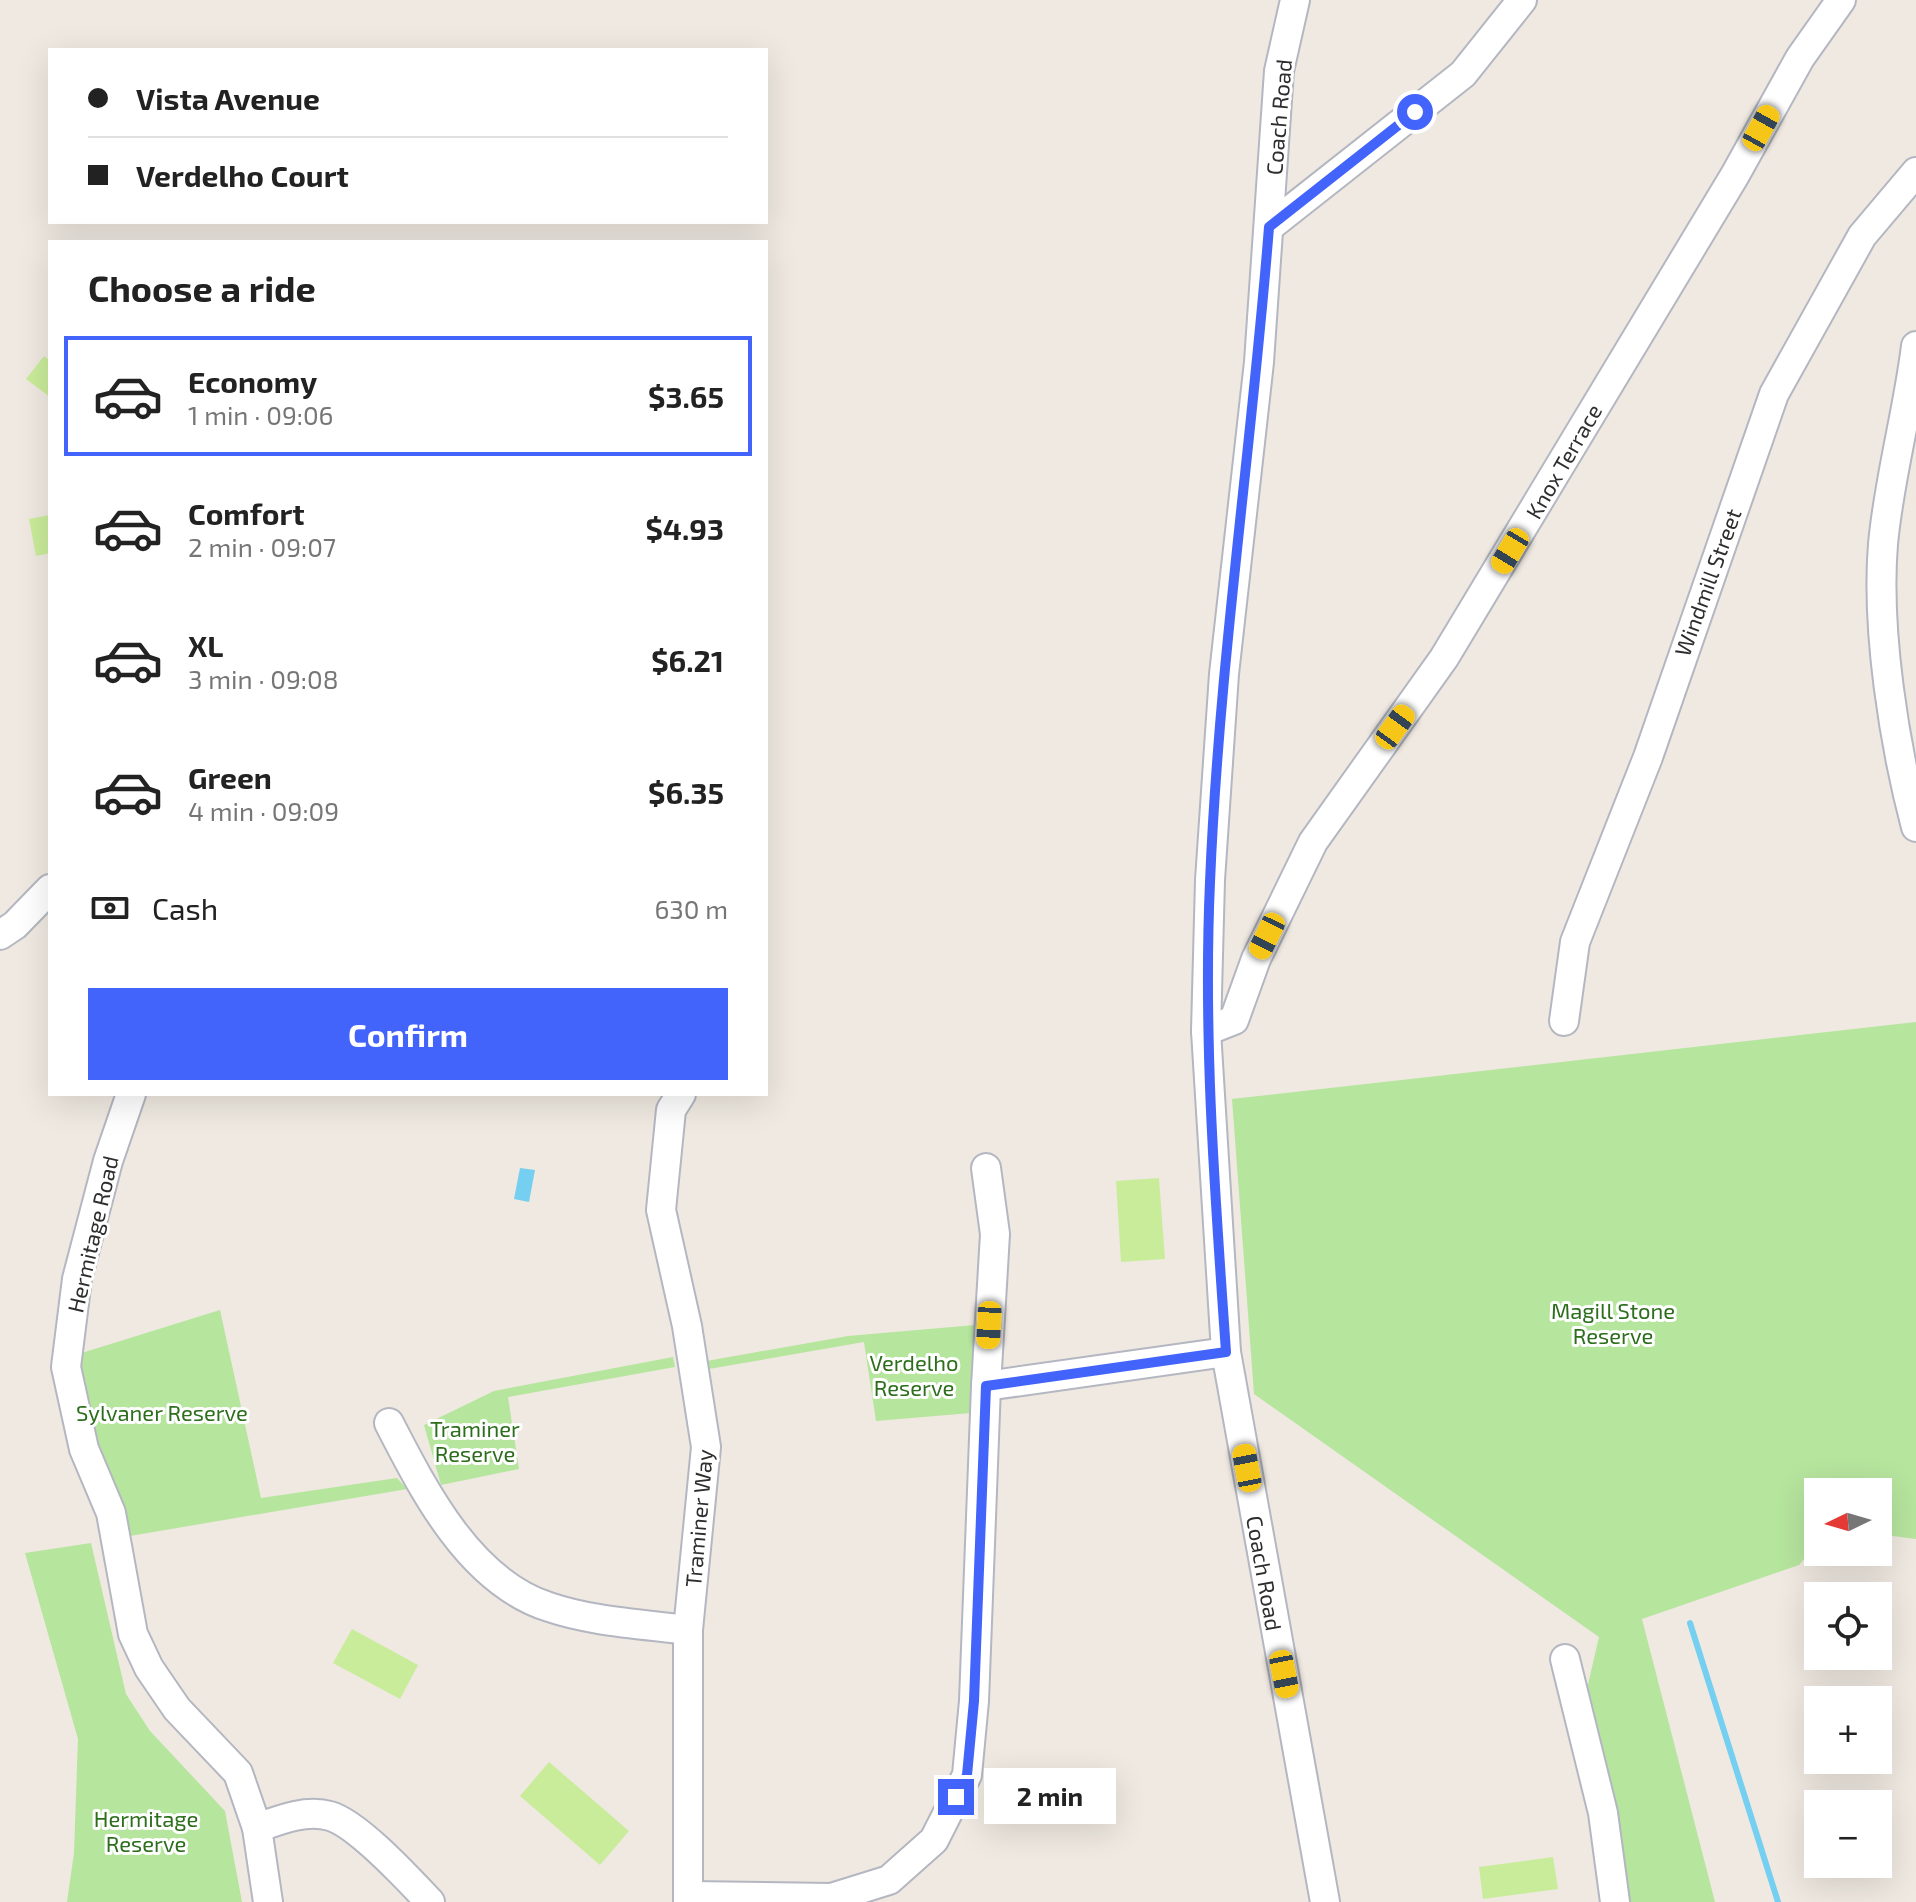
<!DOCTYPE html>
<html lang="en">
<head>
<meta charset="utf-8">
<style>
	body { margin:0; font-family:"Exo 2",sans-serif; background:#f6f6f6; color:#222; height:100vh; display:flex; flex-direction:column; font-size:30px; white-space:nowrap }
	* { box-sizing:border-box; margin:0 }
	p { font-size:26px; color:#767676 }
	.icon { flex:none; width:44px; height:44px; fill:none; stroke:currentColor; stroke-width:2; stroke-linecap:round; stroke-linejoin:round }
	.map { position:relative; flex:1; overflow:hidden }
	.sheet { position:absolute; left:48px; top:240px; width:720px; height:856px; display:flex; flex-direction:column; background:#fff; border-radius:0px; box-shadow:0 8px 32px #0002 }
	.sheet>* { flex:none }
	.guide { position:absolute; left:48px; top:48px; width:720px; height:176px; border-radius:0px; box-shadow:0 8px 32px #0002; display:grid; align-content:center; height:176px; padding:0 40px; background:#fff }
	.needle { width:52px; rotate:265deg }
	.controls { position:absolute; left:1804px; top:1478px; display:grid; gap:16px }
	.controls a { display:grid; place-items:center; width:88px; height:88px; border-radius:0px; background:#fff; box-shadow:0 8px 32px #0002; font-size:40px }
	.end { position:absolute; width:36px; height:36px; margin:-18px; border:10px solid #4264fb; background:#fff; box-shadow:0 0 0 4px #fff }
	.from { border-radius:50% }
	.bubble { position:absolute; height:56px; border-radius:0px; background:#fff; box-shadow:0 8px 32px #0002; font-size:26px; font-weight:700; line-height:56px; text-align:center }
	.car { position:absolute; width:24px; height:48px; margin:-24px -12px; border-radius:10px; box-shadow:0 0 6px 2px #0007; background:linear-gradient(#f5c518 24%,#345 0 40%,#f5c518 0 76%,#345 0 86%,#f5c518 0) }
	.guide b { display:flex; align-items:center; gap:28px; height:76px; font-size:30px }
	.guide b+b { border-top:2px solid #e0e0e0 }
	.guide i { width:20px; height:20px; background:#222 }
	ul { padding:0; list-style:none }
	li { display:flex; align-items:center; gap:24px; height:120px; margin:0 16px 12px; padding:0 24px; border:4px solid transparent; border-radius:0px }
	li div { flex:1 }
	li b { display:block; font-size:30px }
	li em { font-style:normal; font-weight:700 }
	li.active { border-color:#4264fb }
	li>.icon { width:72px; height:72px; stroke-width:1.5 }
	h2 { padding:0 40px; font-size:36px; line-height:96px }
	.pay { display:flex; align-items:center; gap:20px; height:88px; padding:0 40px; font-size:30px }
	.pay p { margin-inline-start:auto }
	.cta { display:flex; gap:16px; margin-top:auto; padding:16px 40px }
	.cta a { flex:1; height:92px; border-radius:0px; background:#4264fb; color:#fff; font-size:32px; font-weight:700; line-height:92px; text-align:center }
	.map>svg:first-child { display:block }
	.green { fill:#b6e59e }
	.pitch { fill:#c9ec9a }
	.water { fill:#75cff0 }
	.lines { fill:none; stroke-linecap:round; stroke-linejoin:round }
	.stream { stroke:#75cff0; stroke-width:6 }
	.minor-casing { stroke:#b4b7c1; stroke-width:32 }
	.minor { stroke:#fff; stroke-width:28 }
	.route { stroke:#4264fb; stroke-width:10 }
	.labels { text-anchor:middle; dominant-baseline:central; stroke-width:6; stroke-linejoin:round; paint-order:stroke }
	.street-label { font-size:22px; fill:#2e2e2e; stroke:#fff }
	.park-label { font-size:22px; fill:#2c6e1b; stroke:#fff }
</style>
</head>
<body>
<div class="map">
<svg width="1916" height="1902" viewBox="0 0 1916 1902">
	<rect width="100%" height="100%" fill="#efe9e1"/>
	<g class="green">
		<polygon points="1916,1022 1916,1539 1878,1534 1878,1492 1818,1492 1818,1543 1799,1565 1642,1619 1715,1902 1622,1902 1585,1697 1599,1637 1254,1394 1232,1099"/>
		<polygon points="220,1310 261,1498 397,1478 407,1489 124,1537 72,1356"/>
		<polygon points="975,1325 971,1413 876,1421 864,1342 703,1370 701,1362 848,1336"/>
		<polygon points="673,1357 675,1367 508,1397 519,1469 441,1485 424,1425 494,1391"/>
		<polygon points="91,1543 126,1694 150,1731 225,1811 242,1902 67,1902 74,1853 78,1739 25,1553"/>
	</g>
	<g class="pitch">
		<polygon points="44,356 50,361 50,397 26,379"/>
		<polygon points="50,515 50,553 36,556 29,519"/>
		<polygon points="1159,1178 1165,1259 1121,1262 1116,1181"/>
		<polygon points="352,1629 418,1665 400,1699 333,1663"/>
		<polygon points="549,1762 629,1831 600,1865 520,1796"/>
		<polygon points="1553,1857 1558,1889 1483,1899 1479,1867"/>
	</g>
	<polygon class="water" points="520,1168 535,1170 529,1202 514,1199"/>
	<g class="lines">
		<polyline class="stream" points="1690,1623 1778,1902"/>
		<defs>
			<g id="minor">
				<polyline points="1295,0 1279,71 1259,362 1224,674 1210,880 1206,1031 1226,1352 1325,1902"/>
				<polyline points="1269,227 1463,74 1522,0"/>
				<path d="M 1916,346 C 1908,412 1889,478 1883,544 C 1876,629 1894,744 1916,827"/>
				<polyline points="0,935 15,925 50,889"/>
				<polyline points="1564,1021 1575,942 1648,757 1774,394 1862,236 1916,172"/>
				<polyline points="1206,1031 1234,1020 1256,959 1313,842 1444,658 1735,175 1800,58 1841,0"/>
				<polyline points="131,1094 108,1161 77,1279 66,1367 84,1449 111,1513 133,1634 149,1668 177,1709 238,1773 257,1828 268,1902"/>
				<polyline points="681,1094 671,1110 661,1210 687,1326 706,1447 688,1630 688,1902"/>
				<polyline points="986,1168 995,1234 986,1386"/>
				<path d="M 389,1423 C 424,1491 470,1582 549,1607 C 593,1622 642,1624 688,1630"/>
				<polyline points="1565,1659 1603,1813 1615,1902"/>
				<path d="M 257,1828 C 279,1820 306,1809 330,1816 C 358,1824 409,1880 430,1902"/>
				<polyline points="690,1896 831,1898 889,1880 934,1840 967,1775 974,1701 986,1386 1226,1352"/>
			</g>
		</defs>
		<use href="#minor" class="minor-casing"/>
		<use href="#minor" class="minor"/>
	</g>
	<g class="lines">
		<path class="route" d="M 956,1797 L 967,1775 L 974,1701 L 986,1386 L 1226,1352 C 1215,1195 1203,1039 1210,882 C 1219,663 1252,445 1269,227 L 1415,112"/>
	</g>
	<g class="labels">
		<g class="street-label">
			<text transform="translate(1278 117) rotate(-85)">Coach Road</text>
			<text transform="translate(1563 461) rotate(-60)">Knox Terrace</text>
			<text transform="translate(1707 582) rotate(-70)">Windmill Street</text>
			<text transform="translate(92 1234) rotate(-77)">Hermitage Road</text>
			<text transform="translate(698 1518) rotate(-85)">Traminer Way</text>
			<text transform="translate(1265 1573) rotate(80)">Coach Road</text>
		</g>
		<g class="park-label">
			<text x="1613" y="1310">Magill Stone<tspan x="1613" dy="25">Reserve</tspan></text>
			<text x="914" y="1362">Verdelho<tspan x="914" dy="25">Reserve</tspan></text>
			<text x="162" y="1412">Sylvaner Reserve</text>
			<text x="475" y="1428">Traminer<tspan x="475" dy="25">Reserve</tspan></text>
			<text x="146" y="1818">Hermitage<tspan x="146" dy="25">Reserve</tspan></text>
		</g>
	</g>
</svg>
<div class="controls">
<a><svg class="needle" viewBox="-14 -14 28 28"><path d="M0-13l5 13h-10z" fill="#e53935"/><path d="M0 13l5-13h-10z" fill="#767676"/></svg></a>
<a><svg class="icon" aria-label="locate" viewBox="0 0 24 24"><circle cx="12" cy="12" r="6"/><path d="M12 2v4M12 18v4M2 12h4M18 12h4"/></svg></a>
<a>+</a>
<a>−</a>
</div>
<i class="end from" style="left:1415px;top:112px"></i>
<i class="end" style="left:956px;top:1797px"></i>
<div class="bubble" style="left:984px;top:1768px;width:132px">2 min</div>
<i class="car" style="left:1761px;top:128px;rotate:29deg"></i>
<i class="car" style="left:1510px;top:551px;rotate:211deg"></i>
<i class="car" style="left:1395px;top:727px;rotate:36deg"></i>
<i class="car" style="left:1267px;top:936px;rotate:206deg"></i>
<i class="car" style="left:989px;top:1325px;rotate:183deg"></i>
<i class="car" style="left:1247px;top:1468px;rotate:349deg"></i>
<i class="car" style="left:1284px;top:1674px;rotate:169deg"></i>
<div class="guide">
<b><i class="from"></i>Vista Avenue</b>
<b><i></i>Verdelho Court</b>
</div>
<section class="sheet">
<h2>Choose a ride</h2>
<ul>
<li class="active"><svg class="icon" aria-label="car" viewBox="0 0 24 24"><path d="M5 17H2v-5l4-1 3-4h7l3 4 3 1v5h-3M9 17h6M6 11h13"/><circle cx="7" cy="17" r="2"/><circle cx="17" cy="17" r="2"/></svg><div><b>Economy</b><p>1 min · 09:06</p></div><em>$3.65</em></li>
<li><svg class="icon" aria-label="car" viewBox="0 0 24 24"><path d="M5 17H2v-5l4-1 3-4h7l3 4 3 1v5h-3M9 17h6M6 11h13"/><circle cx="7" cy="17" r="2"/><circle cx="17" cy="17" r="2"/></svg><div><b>Comfort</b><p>2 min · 09:07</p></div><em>$4.93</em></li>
<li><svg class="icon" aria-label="car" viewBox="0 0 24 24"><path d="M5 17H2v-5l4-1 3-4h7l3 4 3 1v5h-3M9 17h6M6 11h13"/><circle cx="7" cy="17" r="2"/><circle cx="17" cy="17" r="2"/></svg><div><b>XL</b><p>3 min · 09:08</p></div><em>$6.21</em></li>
<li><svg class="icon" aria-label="car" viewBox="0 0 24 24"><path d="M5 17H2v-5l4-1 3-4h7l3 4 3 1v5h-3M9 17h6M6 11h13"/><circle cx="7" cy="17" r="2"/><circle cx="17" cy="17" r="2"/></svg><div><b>Green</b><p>4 min · 09:09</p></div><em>$6.35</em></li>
</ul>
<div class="pay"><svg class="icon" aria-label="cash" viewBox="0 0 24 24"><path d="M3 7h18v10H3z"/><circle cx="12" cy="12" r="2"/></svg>Cash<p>630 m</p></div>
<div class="cta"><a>Confirm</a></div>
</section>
</div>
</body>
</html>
